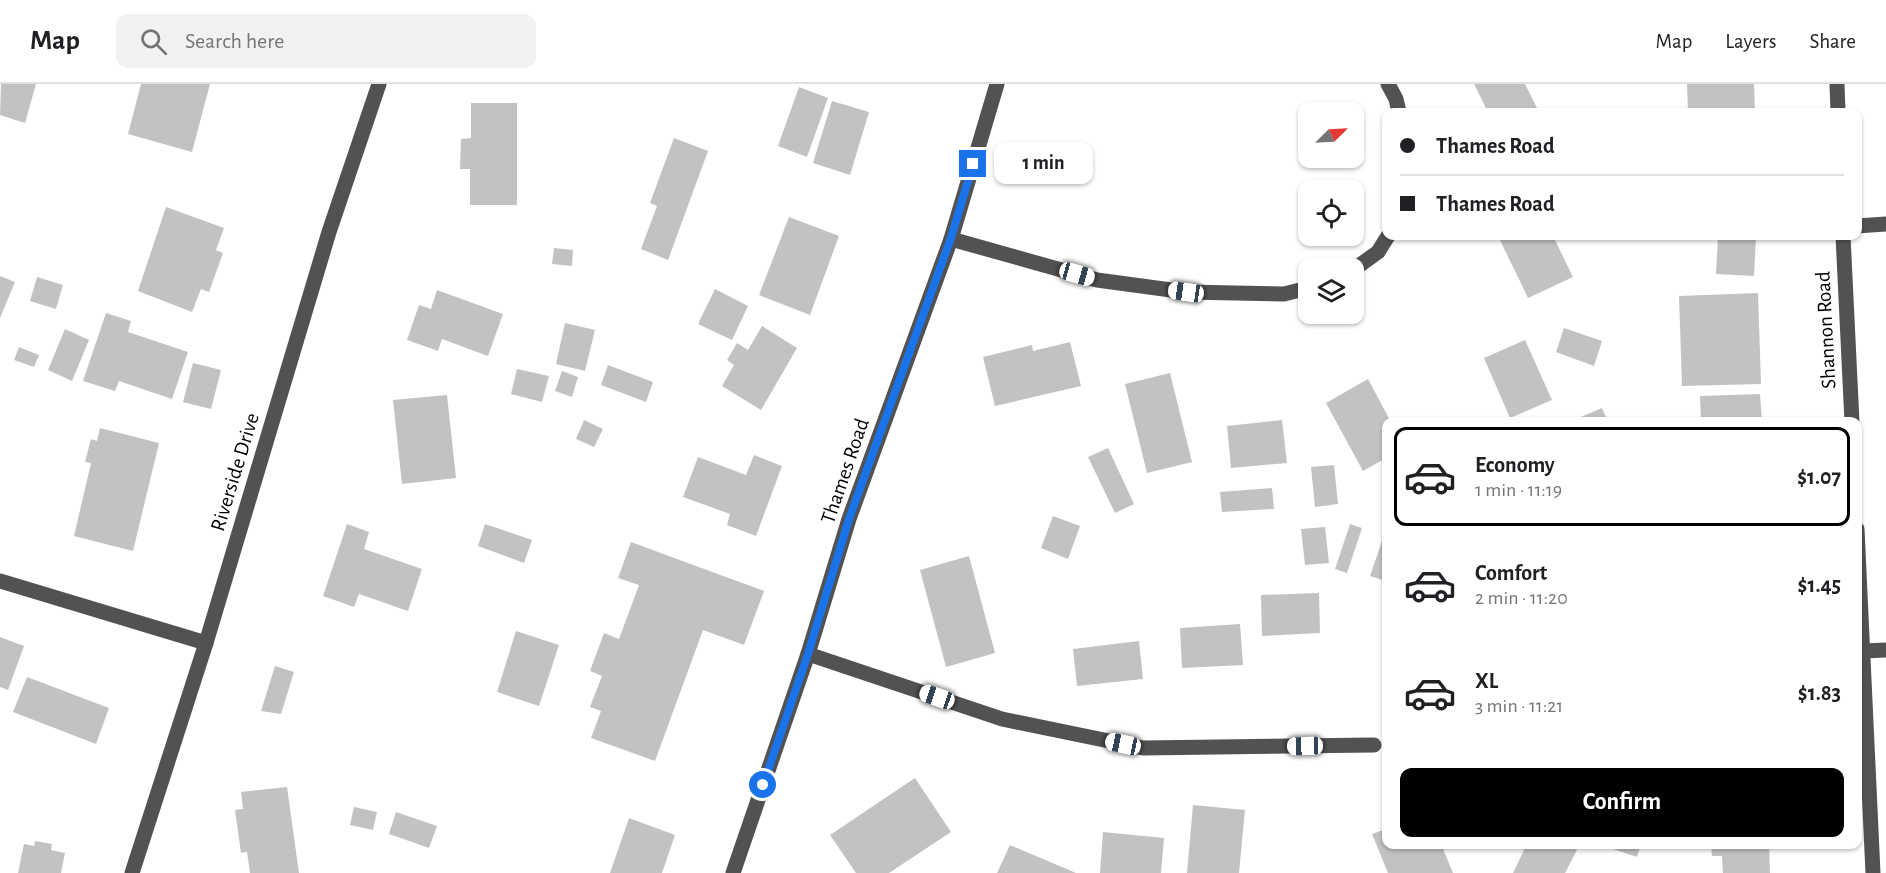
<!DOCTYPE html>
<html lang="en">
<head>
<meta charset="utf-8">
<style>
	body { margin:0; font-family:"Alegreya Sans",sans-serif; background:#f2f2f2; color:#202124; height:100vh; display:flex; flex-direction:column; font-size:22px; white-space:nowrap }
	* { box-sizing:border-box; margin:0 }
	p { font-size:20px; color:#757577 }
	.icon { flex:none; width:33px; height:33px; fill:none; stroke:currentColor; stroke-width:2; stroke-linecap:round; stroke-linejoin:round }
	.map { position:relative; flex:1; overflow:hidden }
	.panel { position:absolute; left:1382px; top:333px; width:480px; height:432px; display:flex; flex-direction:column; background:#fff; border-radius:12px; box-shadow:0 2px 4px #0004 }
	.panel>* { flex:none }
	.hud { position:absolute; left:1382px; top:24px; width:480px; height:132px; border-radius:12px; box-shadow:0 2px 4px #0004; display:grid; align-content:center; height:132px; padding:0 18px; background:#fff }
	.needle { width:39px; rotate:66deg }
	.controls { position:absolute; left:1298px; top:18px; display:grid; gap:12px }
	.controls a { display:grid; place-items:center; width:66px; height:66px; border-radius:12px; background:#fff; box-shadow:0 2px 4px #0004; font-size:30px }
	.end { position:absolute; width:27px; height:27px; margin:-14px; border:8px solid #1a73e8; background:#fff; box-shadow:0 0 0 3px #fff }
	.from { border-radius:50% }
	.bubble { position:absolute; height:42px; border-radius:12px; background:#fff; box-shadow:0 2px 4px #0004; font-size:20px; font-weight:700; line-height:42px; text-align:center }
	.car { position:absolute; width:18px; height:36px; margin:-18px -9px; border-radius:8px; box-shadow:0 0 4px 2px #0007; background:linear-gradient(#fff 24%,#345 0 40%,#fff 0 76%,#345 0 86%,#fff 0) }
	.hud b { display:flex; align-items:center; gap:21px; height:57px; font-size:22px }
	.hud b+b { border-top:2px solid #e0e0e0 }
	.hud i { width:15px; height:15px; background:#202124 }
	ul { padding:10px 0 0; list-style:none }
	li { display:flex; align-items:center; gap:18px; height:99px; margin:0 12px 9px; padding:0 6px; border:3px solid transparent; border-radius:12px }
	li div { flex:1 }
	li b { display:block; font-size:22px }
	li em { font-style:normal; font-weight:700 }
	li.active { border-color:#000 }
	li>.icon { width:54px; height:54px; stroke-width:1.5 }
	.action { display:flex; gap:12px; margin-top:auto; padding:12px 18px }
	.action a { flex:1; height:69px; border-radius:12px; background:#000; color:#fff; font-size:24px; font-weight:700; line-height:69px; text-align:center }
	header { display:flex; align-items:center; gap:36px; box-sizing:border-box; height:84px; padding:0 30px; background:#fff; border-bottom:2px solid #e0e0e0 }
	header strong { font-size:28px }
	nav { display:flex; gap:33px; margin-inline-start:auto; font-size:21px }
	.search { width:420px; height:54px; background:#f2f2f2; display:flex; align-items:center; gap:15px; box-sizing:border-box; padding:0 21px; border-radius:12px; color:#757577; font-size:22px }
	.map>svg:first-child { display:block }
	.building { fill:#c2c2c2 }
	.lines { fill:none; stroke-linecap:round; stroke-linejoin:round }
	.minor { stroke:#525252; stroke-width:15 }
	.route { stroke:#1a73e8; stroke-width:8 }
	.labels { text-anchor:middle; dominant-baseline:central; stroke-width:4.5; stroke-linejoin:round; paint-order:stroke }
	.street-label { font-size:21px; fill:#000; stroke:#fff }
</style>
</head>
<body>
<header>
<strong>Map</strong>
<div class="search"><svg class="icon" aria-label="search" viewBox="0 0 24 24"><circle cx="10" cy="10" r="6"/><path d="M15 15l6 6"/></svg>Search here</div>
<nav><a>Map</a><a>Layers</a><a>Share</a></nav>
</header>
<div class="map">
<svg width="1886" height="789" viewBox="0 0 1886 789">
	<rect width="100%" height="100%" fill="#fff"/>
	<g class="building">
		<polygon points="1,0 36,0 25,39 0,31"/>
		<polygon points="141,0 210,0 192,68 128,50"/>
		<polygon points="1474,0 1525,0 1538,26 1532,28 1488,28"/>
		<polygon points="1687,0 1754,0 1755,28 1688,28"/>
		<polygon points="799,3 828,14 807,73 778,62"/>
		<polygon points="832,17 869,28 850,91 813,79"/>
		<polygon points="471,19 517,19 517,121 470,121 470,85 460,85 461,55 471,54"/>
		<polygon points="674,54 708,67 668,176 641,165 657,122 650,119"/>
		<polygon points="166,123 224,144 216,166 223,169 209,208 201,205 192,228 138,207"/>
		<polygon points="789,133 839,152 810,231 759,211"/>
		<polygon points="1498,152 1553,152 1573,193 1528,214"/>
		<polygon points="1718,152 1756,152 1754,192 1716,190"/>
		<polygon points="554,164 573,166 572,182 552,180"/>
		<polygon points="0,192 15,198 0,234"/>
		<polygon points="37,193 63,201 56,225 30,217"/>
		<polygon points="715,205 748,222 732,256 698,240"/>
		<polygon points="437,206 503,230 488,272 442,255 438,267 407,256 419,221 431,225"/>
		<polygon points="1758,209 1761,300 1682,302 1679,212"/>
		<polygon points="106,229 131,237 128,248 188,268 172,315 119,297 115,307 83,297"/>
		<polygon points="565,239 595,246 585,287 556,280"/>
		<polygon points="762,242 797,264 761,326 722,302 734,281 727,276 737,259 748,266"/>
		<polygon points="1564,244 1602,257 1594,282 1556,268"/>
		<polygon points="65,245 89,256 72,297 48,286"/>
		<polygon points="1525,256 1552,316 1510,334 1484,274"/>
		<polygon points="1070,258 1081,302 995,322 983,273 1032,261 1033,267"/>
		<polygon points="19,263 39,271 34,283 14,276"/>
		<polygon points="193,279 221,286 211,325 183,318"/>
		<polygon points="608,281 653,298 646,318 601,301"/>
		<polygon points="517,285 549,292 542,318 511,310"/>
		<polygon points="562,287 578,293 572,313 555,307"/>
		<polygon points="1170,289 1192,378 1147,389 1125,300"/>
		<polygon points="1368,295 1391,338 1386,338 1386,374 1363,387 1326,319"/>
		<polygon points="1760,310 1762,338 1701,338 1700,312"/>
		<polygon points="447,311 456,394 402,400 393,316"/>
		<polygon points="1602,324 1608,338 1577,338 1576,335"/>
		<polygon points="584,336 603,345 594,363 576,355"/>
		<polygon points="1282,336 1287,379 1231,384 1227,342"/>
		<polygon points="100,344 159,359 133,467 74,452 91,379 85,378 91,355 97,357"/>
		<polygon points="1108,364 1134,420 1115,429 1088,373"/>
		<polygon points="754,371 782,382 756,452 727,441 730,430 683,413 698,373 746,391"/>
		<polygon points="1334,381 1338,420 1315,423 1311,383"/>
		<polygon points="1272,404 1274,425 1222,428 1220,408"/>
		<polygon points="1053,432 1080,442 1068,475 1041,464"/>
		<polygon points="347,440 369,448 364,465 422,485 408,527 359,510 354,523 323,512"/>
		<polygon points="485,440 532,456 524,479 478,462"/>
		<polygon points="1350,440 1362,444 1347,489 1335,485"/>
		<polygon points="1325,443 1329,479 1305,481 1301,445"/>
		<polygon points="1383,454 1386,455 1386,497 1370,492"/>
		<polygon points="631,458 764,507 744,561 703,546 655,677 591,654 601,627 590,623 602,592 590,587 604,549 619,555 639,501 618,494"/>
		<polygon points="969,472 995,569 946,583 920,486"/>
		<polygon points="1319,509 1320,549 1262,552 1261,511"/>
		<polygon points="1240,540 1243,581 1182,584 1180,544"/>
		<polygon points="516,547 559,561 539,622 497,608"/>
		<polygon points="0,553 24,562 8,606 0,603"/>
		<polygon points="1139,557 1143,595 1077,602 1073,565"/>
		<polygon points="275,582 294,588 281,630 261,627"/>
		<polygon points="27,593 109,624 96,660 13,628"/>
		<polygon points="915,694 951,748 889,789 856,789 830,751"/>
		<polygon points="287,703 299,789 250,789 247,768 241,769 235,726 243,725 241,708"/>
		<polygon points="1193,721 1245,726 1239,789 1187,789"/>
		<polygon points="354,723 377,728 373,746 350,741"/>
		<polygon points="396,728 437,742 429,764 389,750"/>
		<polygon points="629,734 675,751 662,789 610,789"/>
		<polygon points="1386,745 1386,760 1441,760 1453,789 1388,789 1372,750"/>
		<polygon points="1103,748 1164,754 1161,789 1100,789"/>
		<polygon points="35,757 52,760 51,766 65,769 61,789 18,789 24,760 34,762"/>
		<polygon points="1527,760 1567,760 1577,766 1565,789 1513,789"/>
		<polygon points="1598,760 1641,760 1637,773"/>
		<polygon points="1711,760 1769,760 1770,789 1723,789 1722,772 1712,772"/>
		<polygon points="1010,761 1076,789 997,789"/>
	</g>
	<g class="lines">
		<g class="minor">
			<polyline points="1388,0 1396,15 1399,28"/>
			<polyline points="1837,0 1838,28"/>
			<polyline points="1857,142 1886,140"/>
			<polyline points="1843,152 1852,338"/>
			<polyline points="951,155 1097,196 1186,208 1284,210 1308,204"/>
			<polyline points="1353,186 1378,168 1388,152"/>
			<polyline points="1857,445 1873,789"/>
			<polyline points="0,497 206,559"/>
			<polyline points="1863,567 1886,566"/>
			<polyline points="808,570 1002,635 1143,664 1374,661"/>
			<polyline points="132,789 206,559 329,148 379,0"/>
			<polyline points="733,789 808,570 849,435 951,155 997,0"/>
		</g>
	</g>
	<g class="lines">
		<polyline class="route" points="763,701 808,570 849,435 951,154 973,80"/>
	</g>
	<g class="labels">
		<g class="street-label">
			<text transform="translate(1826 246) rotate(-93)">Shannon Road</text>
			<text transform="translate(845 387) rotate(-71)">Thames Road</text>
			<text transform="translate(235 388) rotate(-73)">Riverside Drive</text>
		</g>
	</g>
</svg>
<div class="controls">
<a><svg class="needle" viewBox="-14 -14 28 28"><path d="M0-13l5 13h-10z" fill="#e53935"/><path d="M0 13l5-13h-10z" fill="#757577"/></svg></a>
<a><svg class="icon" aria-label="locate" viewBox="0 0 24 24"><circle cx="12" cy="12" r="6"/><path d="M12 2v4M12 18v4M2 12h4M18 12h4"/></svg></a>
<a><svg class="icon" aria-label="layers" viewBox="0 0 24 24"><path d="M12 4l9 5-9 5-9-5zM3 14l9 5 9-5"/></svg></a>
</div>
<i class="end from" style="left:763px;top:701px"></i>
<i class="end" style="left:973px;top:80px"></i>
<div class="bubble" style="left:994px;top:58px;width:99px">1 min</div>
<i class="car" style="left:1077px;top:190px;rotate:106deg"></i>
<i class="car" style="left:1186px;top:208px;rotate:278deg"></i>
<i class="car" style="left:937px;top:613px;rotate:289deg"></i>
<i class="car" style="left:1123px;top:660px;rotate:282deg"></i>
<i class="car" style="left:1305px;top:662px;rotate:269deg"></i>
<div class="hud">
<b><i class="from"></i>Thames Road</b>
<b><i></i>Thames Road</b>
</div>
<section class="panel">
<ul>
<li class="active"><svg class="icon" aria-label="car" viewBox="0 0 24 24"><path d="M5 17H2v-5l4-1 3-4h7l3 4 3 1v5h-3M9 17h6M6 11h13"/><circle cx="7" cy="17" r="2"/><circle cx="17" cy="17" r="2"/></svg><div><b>Economy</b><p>1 min · 11:19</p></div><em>$1.07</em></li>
<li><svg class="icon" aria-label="car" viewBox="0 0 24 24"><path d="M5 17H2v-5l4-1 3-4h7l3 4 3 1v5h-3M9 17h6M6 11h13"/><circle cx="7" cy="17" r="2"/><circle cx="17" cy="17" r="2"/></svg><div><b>Comfort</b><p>2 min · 11:20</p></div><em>$1.45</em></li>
<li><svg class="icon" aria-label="car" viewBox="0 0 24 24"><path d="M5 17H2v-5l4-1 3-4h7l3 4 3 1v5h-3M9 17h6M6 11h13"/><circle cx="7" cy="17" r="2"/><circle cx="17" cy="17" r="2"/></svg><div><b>XL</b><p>3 min · 11:21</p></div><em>$1.83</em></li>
</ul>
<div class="action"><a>Confirm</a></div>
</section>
</div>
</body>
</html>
